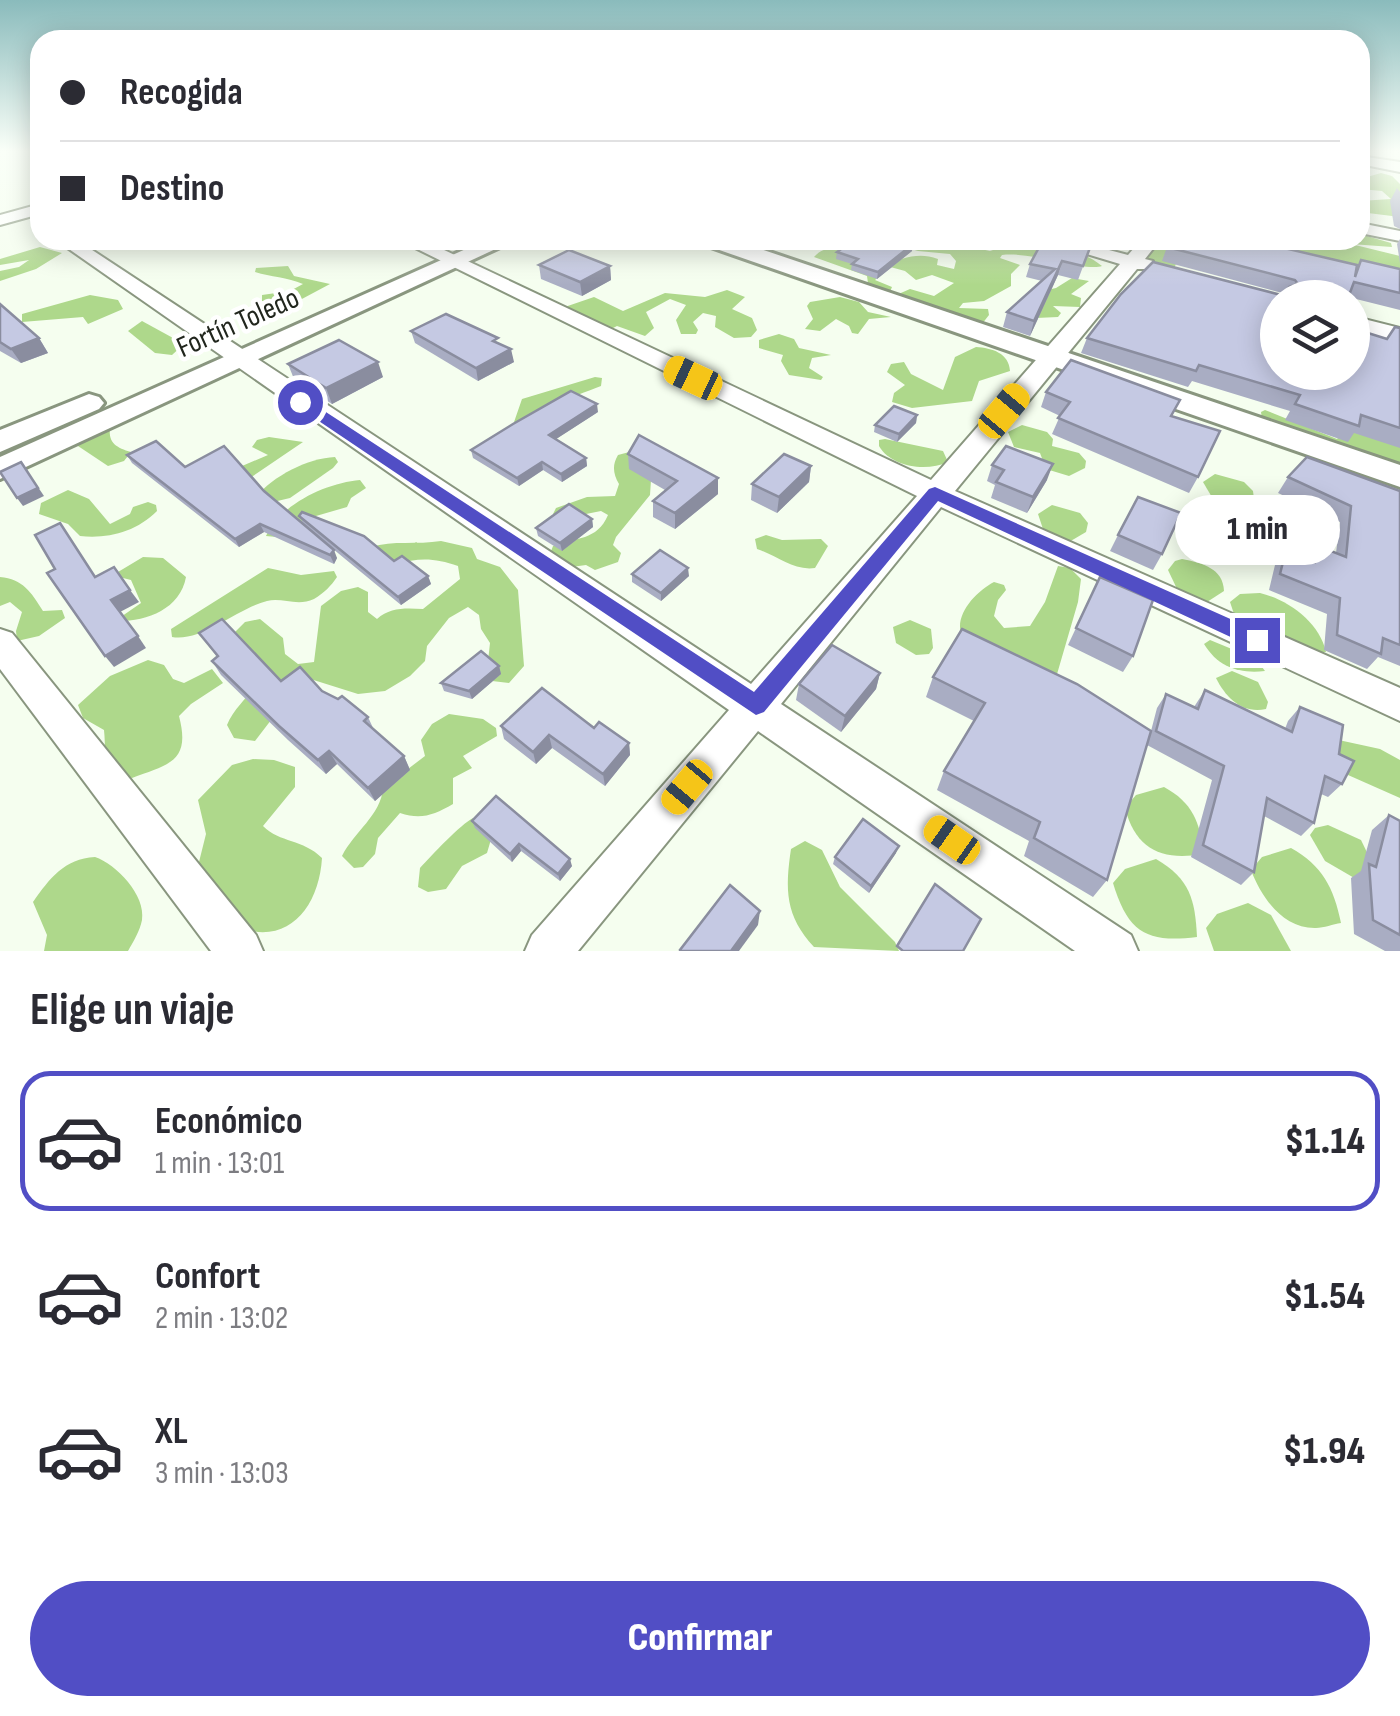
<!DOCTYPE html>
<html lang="es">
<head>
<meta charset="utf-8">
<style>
	body { margin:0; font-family:"Sofia Sans Condensed",sans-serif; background:#f7f7f7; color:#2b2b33; height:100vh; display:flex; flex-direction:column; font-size:38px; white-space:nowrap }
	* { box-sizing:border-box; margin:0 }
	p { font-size:32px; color:#7c7c81 }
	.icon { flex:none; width:55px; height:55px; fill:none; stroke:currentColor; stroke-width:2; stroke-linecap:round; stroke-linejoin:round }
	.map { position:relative; height:951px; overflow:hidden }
	.drawer { display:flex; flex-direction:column; background:#fff; flex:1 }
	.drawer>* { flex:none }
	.guide { position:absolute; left:30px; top:30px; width:1340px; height:220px; border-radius:30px; box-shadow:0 5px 25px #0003; display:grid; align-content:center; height:220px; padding:0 30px; background:#fff }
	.fabs { position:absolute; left:1260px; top:280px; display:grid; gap:20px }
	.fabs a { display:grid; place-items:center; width:110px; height:110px; border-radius:50%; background:#fff; box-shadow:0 5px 25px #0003; font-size:50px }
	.end { position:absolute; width:45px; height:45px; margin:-22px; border:12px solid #514ec5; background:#fff; box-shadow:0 0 0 5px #fff }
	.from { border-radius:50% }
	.bubble { position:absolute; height:70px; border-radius:35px; background:#fff; box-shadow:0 5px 25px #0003; font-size:32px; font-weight:800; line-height:70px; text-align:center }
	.car { position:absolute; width:30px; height:60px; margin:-30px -15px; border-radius:12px; box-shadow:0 0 8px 2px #0007; background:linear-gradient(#f5c518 24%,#345 0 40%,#f5c518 0 76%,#345 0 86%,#f5c518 0) }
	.guide b { display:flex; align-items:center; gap:35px; height:95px; font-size:38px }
	.guide b+b { border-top:2px solid #e1e1e2 }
	.guide i { width:25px; height:25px; background:#2b2b33 }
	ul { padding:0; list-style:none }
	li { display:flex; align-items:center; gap:30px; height:140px; margin:0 20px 15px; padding:0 10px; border:5px solid transparent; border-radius:30px }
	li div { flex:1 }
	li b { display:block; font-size:38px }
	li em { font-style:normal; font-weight:800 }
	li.selected { border-color:#514ec5 }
	li>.icon { width:90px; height:90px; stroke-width:1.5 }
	h2 { padding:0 30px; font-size:45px; line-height:120px }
	.action { display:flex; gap:20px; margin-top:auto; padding:20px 30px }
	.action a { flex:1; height:115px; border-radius:60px; background:#514ec5; color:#fff; font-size:40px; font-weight:800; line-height:115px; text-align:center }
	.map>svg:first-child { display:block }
	.forest { fill:#aed88b }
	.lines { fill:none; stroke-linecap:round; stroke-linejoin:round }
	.minor-casing { stroke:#89967f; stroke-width:4 }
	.tertiary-casing { stroke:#89967f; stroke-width:6 }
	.minor { fill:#fff; fill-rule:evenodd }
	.tertiary { fill:#fff; fill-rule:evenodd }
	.wall { fill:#a9adc3 }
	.shaded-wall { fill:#8a8d9f }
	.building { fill:#c5c9e3; stroke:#8a8d9f; stroke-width:2.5 }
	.route { fill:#514ec5 }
	.labels { text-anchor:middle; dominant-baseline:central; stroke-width:9; stroke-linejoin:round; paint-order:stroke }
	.street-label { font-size:30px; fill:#21261d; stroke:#fff }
</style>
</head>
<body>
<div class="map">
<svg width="1400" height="951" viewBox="0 0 1400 951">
	<rect width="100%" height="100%" fill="#f5feef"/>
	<g class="forest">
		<polygon points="1381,173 1392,176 1400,184 1400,217 1360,212 1360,201 1391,199 1382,191 1360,189 1360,179"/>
		<polygon points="1360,234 1391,243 1392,247 1351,244 1400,256 1400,278 1177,261 1174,269 1142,266 1153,240 1360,240"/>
		<path d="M 880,240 L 938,240 L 990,251 L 1002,247 L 1002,241 C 1031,237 1079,247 1102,266 C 1086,272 1031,251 1002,255 L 1000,258 L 1020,265 L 1011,274 L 1011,286 L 984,301 L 963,303 L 959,308 L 988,309 L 989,315 L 978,329 L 869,291 L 867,276 L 814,257 C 833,235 863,261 882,274 L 875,280 L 892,287 L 889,294 L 894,296 L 910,289 L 934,296 L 954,283 L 932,275 L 916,280 L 905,271 L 883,265 C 903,259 917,251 938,259 L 937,265 L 954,269 L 956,261 L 950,254 L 918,251 Z"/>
		<polygon points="40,247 62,253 36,269 0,281 0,271 19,267 29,260 0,265 0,259"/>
		<path d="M 288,266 L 294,276 L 330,284 L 300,300 L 262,301 L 262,295 L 290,291 L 303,284 C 287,277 271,277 255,272 L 256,268 Z"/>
		<polygon points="1072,278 1089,281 1071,294 1081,298 1080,307 1053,306 1061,313 1058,317 1036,318 1029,294 1056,288"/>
		<polygon points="727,290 745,297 732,309 752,318 757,330 751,337 734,338 715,327 716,316 703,313 693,322 698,330 696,334 681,334 676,320 686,305 670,299 646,312 654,328 645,336 617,326 611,329 556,310 594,297 623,311 665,293 705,297"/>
		<polygon points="90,295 118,300 123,309 88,324 83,317 22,322 22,314"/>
		<polygon points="840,297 859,302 868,312 891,317 869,319 858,334 852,333 849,326 836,319 820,331 805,329 813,319 807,306 810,302"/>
		<polygon points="142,321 184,344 172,355 155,353 128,331"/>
		<polygon points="779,334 794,339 799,348 831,355 812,358 809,368 823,377 821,380 789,375 781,361 783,355 759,348 759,340"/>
		<path d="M 976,347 C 992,348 1009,353 1010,371 L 979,381 L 972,401 L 912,408 L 892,402 L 894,393 L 905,385 L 887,372 L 891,364 L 904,362 L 911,374 L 943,390 L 955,357 Z"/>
		<path d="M 595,377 L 602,378 L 601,386 C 585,392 572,398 553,401 L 545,413 L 513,425 L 522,399 Z"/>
		<polygon points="1265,410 1337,439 1348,428 1400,442 1400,474 1262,419 1261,412"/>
		<polygon points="1022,425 1047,432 1053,439 1052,446 1079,453 1086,461 1085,468 1069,476 1046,469 1040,453 1014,447 1008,432"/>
		<path d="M 110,428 C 108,443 117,448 131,452 L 124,461 L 108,466 L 72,442 Z"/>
		<polygon points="269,437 303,442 250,478 228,472 268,455 252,447 257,440"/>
		<path d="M 885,439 L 943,451 L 948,462 C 926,472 891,467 879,446 L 879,440 Z"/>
		<path d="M 633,451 L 651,480 L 650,495 L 616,537 L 613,545 L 621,553 L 618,562 L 595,570 L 586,565 L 564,568 L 550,554 L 553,546 C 576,537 597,541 608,515 L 601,511 L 576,516 L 553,514 L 556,508 L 587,497 L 615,496 L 619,484 C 613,474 612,465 618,455 Z"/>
		<path d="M 335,457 L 338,462 L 333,468 L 290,498 L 269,503 L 256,497 C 273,476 308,458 335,457 Z"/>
		<polygon points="1215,474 1244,482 1253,491 1254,499 1239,508 1213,499 1203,482"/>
		<path d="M 360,480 L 366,488 L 351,498 L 347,507 L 316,516 L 287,538 L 266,536 C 281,504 326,483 360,480 Z"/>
		<path d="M 68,490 L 89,499 L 110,524 L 130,514 L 133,507 L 148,502 L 156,505 L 157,511 C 136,532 108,539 80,536 L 68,524 L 39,514 L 41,503 Z"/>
		<polygon points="1052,505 1080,513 1088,523 1086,532 1069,542 1044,532 1038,514"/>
		<path d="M 1237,515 C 1255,518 1276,522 1278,543 L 1263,553 L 1235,543 L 1224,525 Z"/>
		<path d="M 766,535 L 782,540 L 821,539 L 828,546 L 815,568 C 793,571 778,556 757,549 L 755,539 Z"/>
		<path d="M 441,541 L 472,548 L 477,559 L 500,567 L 518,590 L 524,666 L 509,683 L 492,681 L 487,670 L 490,643 L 481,629 L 479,615 L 468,607 L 449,618 L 427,646 L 425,661 L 410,676 L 385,691 L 358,694 L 304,677 L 255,741 L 234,738 L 227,725 C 235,704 259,690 263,668 L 235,632 L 245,622 L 260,619 L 283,638 L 285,654 L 298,664 L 314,662 L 321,606 L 341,591 L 358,587 L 368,592 L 368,612 L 377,619 C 390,607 406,608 423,609 L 460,579 L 458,566 C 435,558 418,557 396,565 L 371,547 C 393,540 417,545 441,541 Z"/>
		<path d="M 143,557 L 163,558 L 186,577 C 180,610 145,622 115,621 L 141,603 L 131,580 L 119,577 L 118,572 Z"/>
		<path d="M 1182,559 C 1202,563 1223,568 1224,591 L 1207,602 L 1178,591 L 1168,570 L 1175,561 Z"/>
		<path d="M 1058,566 L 1070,568 L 1081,579 L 1078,602 L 1055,681 L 961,634 C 955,613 977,591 994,582 L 1004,585 L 1006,590 L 998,600 L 994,616 L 1004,628 L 1030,626 L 1045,602 Z"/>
		<path d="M 268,568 L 301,575 L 334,571 L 337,577 C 331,586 324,593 314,599 C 297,607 282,597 267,601 C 236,609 202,642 172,637 L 171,629 Z"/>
		<path d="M 0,577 C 23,579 31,592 43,611 L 62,610 L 65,618 L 39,636 L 17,641 L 16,631 L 22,612 L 10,602 L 0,606 Z"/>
		<path d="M 1260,593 C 1289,600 1319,622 1326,652 L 1311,652 L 1235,617 L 1230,602 L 1240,594 Z"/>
		<polygon points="910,620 931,629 933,648 929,654 916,655 896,643 893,627"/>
		<path d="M 1210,640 L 1256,659 L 1265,671 C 1239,674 1218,667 1204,644 Z"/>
		<path d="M 148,660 L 164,665 L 173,679 L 184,683 L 212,669 L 223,683 L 191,704 L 179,716 C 191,762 169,764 132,778 C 99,768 107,760 104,730 L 83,718 L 78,705 L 110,676 Z"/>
		<path d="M 1232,671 L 1258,682 L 1268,702 L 1266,709 C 1242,714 1226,698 1216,678 Z"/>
		<path d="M 449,714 L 483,719 L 496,728 L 497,736 L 463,756 L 472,768 L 453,778 L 453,804 C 434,815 421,820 400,813 L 378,838 L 375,854 L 363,867 L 354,868 L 342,856 C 354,832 381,815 383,788 L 425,756 L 421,740 L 432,724 Z"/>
		<polygon points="1334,739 1380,749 1400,760 1400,798 1348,775 1333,762"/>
		<path d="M 253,759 L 274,760 L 295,767 L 295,787 L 263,826 C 280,843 303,839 322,858 C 319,908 287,948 235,926 L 226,897 L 197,870 L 206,834 L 198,800 L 232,765 Z"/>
		<path d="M 1164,787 C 1192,802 1201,823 1203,854 C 1162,861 1136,850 1125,808 L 1136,795 Z"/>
		<path d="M 473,818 L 485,821 L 492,836 L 487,853 L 462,866 L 446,889 L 428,892 L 418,887 L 420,868 C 431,856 461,824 473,818 Z"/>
		<polygon points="1328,825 1361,840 1375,869 1356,879 1325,861 1310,835 1315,828"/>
		<path d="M 805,841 L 822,850 L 840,887 L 895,942 L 899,951 L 814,947 C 785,916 785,889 791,849 Z"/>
		<path d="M 1291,848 C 1322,865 1334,888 1341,923 C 1333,924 1324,928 1316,928 C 1283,929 1261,897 1251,870 L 1262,857 Z"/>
		<path d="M 95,857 C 116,864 146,895 142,920 C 140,931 133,942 128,951 L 44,951 L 47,935 L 33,902 C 50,878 64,859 95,857 Z"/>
		<path d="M 1156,859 C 1190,879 1195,899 1197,937 C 1147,943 1128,933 1113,883 L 1125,869 Z"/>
		<polygon points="1248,903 1271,915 1291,951 1214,951 1206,928 1217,914"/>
	</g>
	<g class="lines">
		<defs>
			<g id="minor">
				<polygon points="1360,156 1400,162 1400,172 1360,164"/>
				<polygon points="40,204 40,214 0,225 0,215"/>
				<polygon points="1360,223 1400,231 1400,241 1360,233"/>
				<polygon points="56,240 77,240 751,684 917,496 399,240 423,240 931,480 1120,264 1040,240 1071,240 1128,255 1141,240 1160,240 1145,259 1153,261 1153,269 1137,269 955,491 1400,688 1400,721 941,507 781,704 1131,935 1138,951 1075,951 758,731 578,951 525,951 532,935 729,710"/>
				<polygon points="1352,316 1400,328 1400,342 1352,329"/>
				<polygon points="0,629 12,633 256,935 263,951 211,951 0,669"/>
			</g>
			<g id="tertiary">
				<polygon points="486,240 515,240 0,479 0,457"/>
				<polygon points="702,240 734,240 1400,465 1400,487 705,245"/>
				<polygon points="89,394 99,397 104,403 99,409 0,452 0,430"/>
			</g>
		</defs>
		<use href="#minor" class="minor-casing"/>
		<use href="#tertiary" class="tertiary-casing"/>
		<use href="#minor" class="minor"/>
		<use href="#tertiary" class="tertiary"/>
	</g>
	<g class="wall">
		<polygon points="1397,188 1400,192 1400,229 1394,226 1390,201"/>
		<polygon points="1400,239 1400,263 1397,244"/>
		<polygon points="775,240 810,240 796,247"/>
		<polygon points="1192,240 1260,240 1259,242 1357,267 1361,260 1400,269 1400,310 1352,298 1278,298 1278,372 1352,372 1352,328 1387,339 1395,327 1400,328 1400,448 1354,433 1348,442 1285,420 1290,411 1192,381 1188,387 1081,353 1087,338 1121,294 1153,262 1285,296 1286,294 1162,261 1167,247 1172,242 1187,246"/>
		<polygon points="909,243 912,251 877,279 851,270 852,264 836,259 837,252"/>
		<polygon points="1091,245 1078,280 1058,275 1030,336 1003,327 1007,312 1042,281 1026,277 1030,264"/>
		<polygon points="539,265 610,266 611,280 582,296 541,279"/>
		<polygon points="0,304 39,338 48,353 21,363 0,351"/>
		<polygon points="411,331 499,343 514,362 478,381 415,343"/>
		<polygon points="288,364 383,377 332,404 294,379"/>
		<polygon points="1046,392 1172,416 1198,477 1189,493 1052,434 1060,416 1041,407"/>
		<polygon points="598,412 556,439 586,458 587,466 562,482 543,470 519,486 473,458 471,450"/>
		<polygon points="917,415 916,423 897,442 874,432 875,425"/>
		<polygon points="628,454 718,478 718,494 675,529 653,517 653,501 665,490 629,469"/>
		<polygon points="127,455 185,467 264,491 303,523 299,516 394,561 428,576 431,584 401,605 310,530 337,558 334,564 264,532 239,547 132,463"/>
		<polygon points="992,465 1047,480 1027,513 991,498 995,485 987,481"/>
		<polygon points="811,466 809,482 777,513 751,500 752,484"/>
		<polygon points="1288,477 1400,491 1400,666 1378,657 1367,669 1324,650 1327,614 1269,590 1275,565 1286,550 1312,560 1321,547 1336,553 1340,522 1278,493"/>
		<polygon points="592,519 593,527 562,551 538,536 536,528"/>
		<polygon points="1118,535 1162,554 1153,570 1110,551"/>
		<polygon points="632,574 689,576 661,601 632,582"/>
		<polygon points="1100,577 1133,656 1123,672 1068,645"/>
		<polygon points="199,633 281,681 322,691 368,717 374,730 404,756 410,770 375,801 337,764 326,774 288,740 221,675 212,661 217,657"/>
		<polygon points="499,666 501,674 472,699 444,691 441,683"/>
		<polygon points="880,673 876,689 841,732 796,700 799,684"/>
		<polygon points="933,677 1151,731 1157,708 1166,694 1194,707 1205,690 1285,729 1288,721 1300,707 1339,754 1342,784 1328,797 1321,794 1314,823 1301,836 1264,816 1254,872 1241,885 1191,857 1212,780 1147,745 1107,880 1093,897 1024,856 1029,841 937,790 944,771 974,721 926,697"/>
		<polygon points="501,726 594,728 629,743 630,755 605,786 552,748 536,764 504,739"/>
		<polygon points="1389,815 1400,821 1400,951 1385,951 1354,934 1351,878 1361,871 1372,830"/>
		<polygon points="472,821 572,866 560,881 521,851 512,862 475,828"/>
		<polygon points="896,853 869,893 833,864 835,857"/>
	</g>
	<g class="shaded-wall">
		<polygon points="797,240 810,240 796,247"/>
		<polygon points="913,244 912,251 877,279 878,272"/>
		<polygon points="1062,261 1058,275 1030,336 1034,321"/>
		<polygon points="610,266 611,280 582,296 580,282"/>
		<polygon points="39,338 48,353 21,363 11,349"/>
		<polygon points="511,349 514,362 478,381 476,368"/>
		<polygon points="378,362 383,377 332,404 326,388"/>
		<polygon points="597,404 598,412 550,443 549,435"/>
		<polygon points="917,415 916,423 897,442 899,434"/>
		<polygon points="586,458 587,466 562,482 561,474"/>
		<polygon points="21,462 44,496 23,506 17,498"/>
		<polygon points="542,462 543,470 519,486 517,478"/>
		<polygon points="1053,464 1047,480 1027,513 1033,497"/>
		<polygon points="811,466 809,482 777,513 779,497"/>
		<polygon points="718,478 718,494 675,529 675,513"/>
		<polygon points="592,519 593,527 562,551 560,543"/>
		<polygon points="260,524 264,532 239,547 235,539"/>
		<polygon points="334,550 337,558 334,564 330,555"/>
		<polygon points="688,568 689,576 661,601 661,593"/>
		<polygon points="428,576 431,584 401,605 398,597"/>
		<polygon points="130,590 139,602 120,612 111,600"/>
		<polygon points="138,636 146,648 114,667 105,656"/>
		<polygon points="499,666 501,674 472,699 469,691"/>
		<polygon points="880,673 876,689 841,732 845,716"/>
		<polygon points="549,735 552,748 536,764 533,752"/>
		<polygon points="629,743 630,755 605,786 603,774"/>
		<polygon points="329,751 337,764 326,774 318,760"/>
		<polygon points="404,756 410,770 375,801 368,788"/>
		<polygon points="519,844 521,851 512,862 510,854"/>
		<polygon points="899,846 896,853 869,893 871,886"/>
		<polygon points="570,859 572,866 560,881 558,874"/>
		<polygon points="760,911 758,925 739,951 731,951"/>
	</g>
	<g class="building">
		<polygon points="854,240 906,240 903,242 913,244 878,272 852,264 858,259 837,252"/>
		<polygon points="1043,240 1074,240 1091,245 1083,266 1062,261 1034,321 1007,312 1055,269 1030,264"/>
		<polygon points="1192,240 1259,240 1258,242 1357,265 1355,277 1361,260 1400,269 1400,293 1354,282 1348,298 1278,298 1278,372 1352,372 1352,328 1387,339 1395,327 1400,328 1400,428 1361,415 1359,426 1295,404 1300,395 1199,365 1196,371 1087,338 1121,294 1153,262 1285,296 1289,287 1298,284 1295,280 1167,247 1172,242 1187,246"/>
		<polygon points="569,250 610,266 580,282 539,265"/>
		<polygon points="0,304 39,338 11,349 0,342"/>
		<polygon points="446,314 498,338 493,341 511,349 476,368 411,331"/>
		<polygon points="339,340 378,362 326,388 288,364"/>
		<polygon points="1071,360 1180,400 1171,416 1220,431 1198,477 1058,418 1070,402 1046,392"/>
		<polygon points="571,391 597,404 549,435 586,458 561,474 542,462 517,478 471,450 513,424"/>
		<polygon points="894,406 917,415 899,434 875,425"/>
		<polygon points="639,435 718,478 675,513 653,501 677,481 628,454"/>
		<polygon points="156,441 185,467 224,446 264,491 334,550 330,555 260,524 235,539 127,455"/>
		<polygon points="1006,446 1053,464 1033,497 996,482 1004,470 992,465"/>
		<polygon points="784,454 811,466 779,497 752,484"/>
		<polygon points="1307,457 1400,491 1400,645 1383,638 1381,654 1337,635 1340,598 1280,574 1286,550 1315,562 1321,547 1346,557 1351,506 1288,477"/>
		<polygon points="21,462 38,488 17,498 0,472"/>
		<polygon points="1138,497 1181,513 1162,554 1118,535"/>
		<polygon points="569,504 592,519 560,543 536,528"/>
		<polygon points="302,512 364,536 394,561 402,556 428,576 398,597 299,516"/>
		<polygon points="60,523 95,577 114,567 130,590 111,600 138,636 105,656 47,573 55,569 35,535"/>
		<polygon points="660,550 688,568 661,593 632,574"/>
		<polygon points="1100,577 1153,600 1133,656 1076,628"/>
		<polygon points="222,619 281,681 300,667 322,691 338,699 342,696 368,717 364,721 404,756 368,788 329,751 318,760 279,726 212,661 218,656 199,633"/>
		<polygon points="962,629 1077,684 1151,731 1107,880 1034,838 1040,822 944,771 985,703 933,677"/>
		<polygon points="832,645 880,673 845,716 799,684"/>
		<polygon points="481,651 499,666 469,691 441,683"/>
		<polygon points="542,688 594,728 599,722 629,743 603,774 549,735 533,752 501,726"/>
		<polygon points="1205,690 1292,732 1300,707 1343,725 1339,754 1354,761 1342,784 1325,776 1314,823 1267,798 1254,872 1203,845 1224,766 1156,731 1166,694 1198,709"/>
		<polygon points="496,796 570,859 558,874 519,844 510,854 472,821"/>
		<polygon points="1389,815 1400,821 1400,935 1373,920 1369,864 1376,867"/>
		<polygon points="863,819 899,846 871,886 835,857"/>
		<polygon points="935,884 981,919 963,951 903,951 897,946"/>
		<polygon points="730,885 760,911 731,951 681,951 680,950"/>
	</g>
	<linearGradient id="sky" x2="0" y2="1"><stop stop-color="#8abbbc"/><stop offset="0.53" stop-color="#fafff8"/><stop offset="1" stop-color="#fafff8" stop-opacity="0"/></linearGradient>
	<rect width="1400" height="285" fill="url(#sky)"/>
	<polygon class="route" points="295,399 306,399 754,692 929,489 935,487 1264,634 1267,640 1257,648 1250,646 938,501 764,712 756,715 295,405"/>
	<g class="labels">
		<g class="street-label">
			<text transform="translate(238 323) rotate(-24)">Fortín Toledo</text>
		</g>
	</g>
</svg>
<div class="fabs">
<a><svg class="icon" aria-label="layers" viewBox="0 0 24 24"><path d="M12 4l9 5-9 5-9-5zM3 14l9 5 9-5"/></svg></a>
</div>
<i class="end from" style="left:300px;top:402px"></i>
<i class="end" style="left:1257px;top:640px"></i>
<div class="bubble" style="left:1175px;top:495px;width:165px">1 min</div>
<i class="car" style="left:693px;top:378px;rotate:295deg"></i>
<i class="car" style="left:1004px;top:411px;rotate:40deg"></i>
<i class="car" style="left:687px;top:787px;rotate:220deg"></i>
<i class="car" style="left:952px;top:840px;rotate:305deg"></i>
<div class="guide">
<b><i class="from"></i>Recogida</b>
<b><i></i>Destino</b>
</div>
</div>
<section class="drawer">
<h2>Elige un viaje</h2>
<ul>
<li class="selected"><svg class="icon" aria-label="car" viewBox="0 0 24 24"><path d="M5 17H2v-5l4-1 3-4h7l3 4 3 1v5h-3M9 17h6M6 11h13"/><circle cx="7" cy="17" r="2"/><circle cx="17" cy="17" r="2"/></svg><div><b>Económico</b><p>1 min · 13:01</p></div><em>$1.14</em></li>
<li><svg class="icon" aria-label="car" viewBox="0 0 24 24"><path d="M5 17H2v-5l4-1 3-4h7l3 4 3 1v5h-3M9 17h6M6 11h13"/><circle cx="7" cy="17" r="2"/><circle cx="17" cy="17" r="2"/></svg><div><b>Confort</b><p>2 min · 13:02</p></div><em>$1.54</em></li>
<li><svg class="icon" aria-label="car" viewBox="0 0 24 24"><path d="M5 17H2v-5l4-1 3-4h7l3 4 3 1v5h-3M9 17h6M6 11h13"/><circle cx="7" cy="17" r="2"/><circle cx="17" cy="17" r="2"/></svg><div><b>XL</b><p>3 min · 13:03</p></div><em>$1.94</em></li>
</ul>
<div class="action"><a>Confirmar</a></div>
</section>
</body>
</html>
